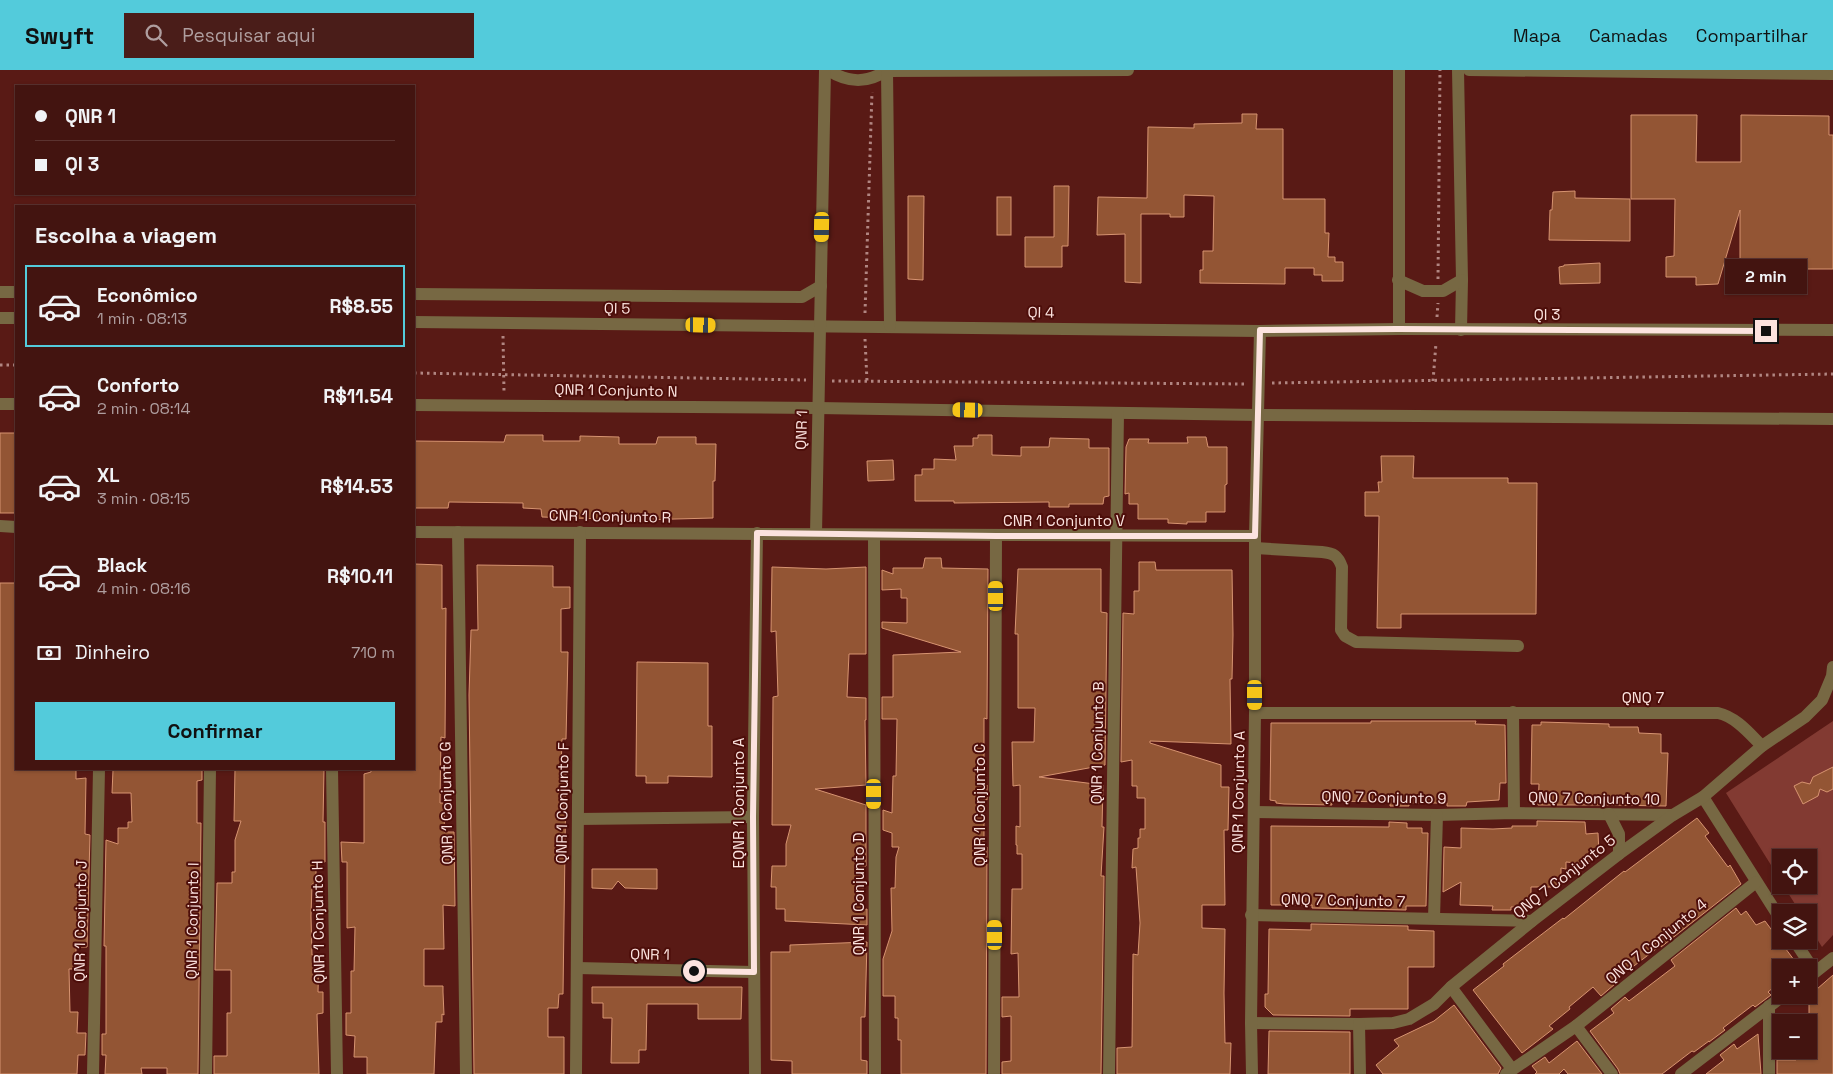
<!DOCTYPE html>
<html lang="pt">
<head>
<meta charset="utf-8">
<style>
	body { margin:0; font-family:"Space Grotesk",sans-serif; background:#4a1d19; color:#f1f3f6; height:100vh; display:flex; flex-direction:column; font-size:19px; white-space:nowrap }
	* { box-sizing:border-box; margin:0 }
	p { font-size:16px; color:#af9e9f }
	.icon { flex:none; width:28px; height:28px; fill:none; stroke:currentColor; stroke-width:2; stroke-linecap:round; stroke-linejoin:round }
	.map { position:relative; flex:1; overflow:hidden }
	.side { position:absolute; left:15px; top:135px; width:400px; height:565px; display:flex; flex-direction:column; background:#431410; border-radius:0px; box-shadow:0 1px 4px #0004,0 0 0 1px #5b3330 }
	.side>* { flex:none }
	.hud { position:absolute; left:15px; top:15px; width:400px; height:110px; border-radius:0px; box-shadow:0 1px 4px #0004,0 0 0 1px #5b3330; display:grid; align-content:center; height:110px; padding:0 20px; background:#431410 }
	.tools { position:absolute; left:1772px; top:779px; display:grid; gap:10px }
	.tools a { display:grid; place-items:center; width:45px; height:45px; border-radius:0px; background:#431410; box-shadow:0 1px 4px #0004,0 0 0 1px #5b3330; font-size:25px }
	.end { position:absolute; width:22px; height:22px; margin:-11px; border:6px solid #fce3df; background:#111; box-shadow:0 0 0 2px #111 }
	.from { border-radius:50% }
	.bubble { position:absolute; height:35px; border-radius:0px; background:#431410; box-shadow:0 1px 4px #0004,0 0 0 1px #5b3330; font-size:16px; font-weight:800; line-height:35px; text-align:center }
	.car { position:absolute; width:15px; height:30px; margin:-15px -8px; border-radius:6px; box-shadow:0 0 4px 1px #0007; background:linear-gradient(#f5c518 24%,#345 0 40%,#f5c518 0 76%,#345 0 86%,#f5c518 0) }
	.hud b { display:flex; align-items:center; gap:18px; height:48px; font-size:19px }
	.hud b+b { border-top:1px solid #5b3330 }
	.hud i { width:12px; height:12px; background:#f1f3f6 }
	ul { padding:0; list-style:none }
	li { display:flex; align-items:center; gap:15px; height:82px; margin:0 10px 8px; padding:0 10px; border:2px solid transparent; border-radius:0px }
	li div { flex:1 }
	li b { display:block; font-size:19px }
	li em { font-style:normal; font-weight:800 }
	li.active { border-color:#53cbdb }
	li>.icon { width:45px; height:45px; stroke-width:1.5 }
	h2 { padding:0 20px; font-size:22px; line-height:60px }
	.pay { display:flex; align-items:center; gap:12px; height:55px; padding:0 20px; font-size:19px }
	.pay p { margin-inline-start:auto }
	.primary-button { display:flex; gap:10px; margin-top:auto; padding:10px 20px }
	.primary-button a { flex:1; height:58px; border-radius:0px; background:#53cbdb; color:#111; font-size:20px; font-weight:800; line-height:58px; text-align:center }
	header { display:flex; align-items:center; gap:30px; box-sizing:border-box; height:70px; padding:0 25px; background:#53cbdb; color:#111 }
	header strong { font-size:24px }
	nav { display:flex; gap:28px; margin-inline-start:auto; font-size:18px }
	.search { width:350px; height:45px; background:#4a1d19; display:flex; align-items:center; gap:12px; box-sizing:border-box; padding:0 18px; border-radius:0px; color:#af9e9f; font-size:19px }
	.map>svg:first-child { display:block }
	.green { fill:#823a32 }
	.building { fill:#935534; stroke:#d79471 }
	.lines { fill:none; stroke-linecap:round; stroke-linejoin:round }
	.path { stroke:#b18682; stroke-width:3; stroke-dasharray:2.5 4; stroke-linecap:butt }
	.minor { stroke:#776843; stroke-width:12 }
	.route { stroke:#fce3df; stroke-width:6 }
	.labels { text-anchor:middle; dominant-baseline:central; stroke-width:4; stroke-linejoin:round; paint-order:stroke }
	.street-label { font-size:15px; fill:#fce3df; stroke:#4d0e0a }
</style>
</head>
<body>
<header>
<strong>Swyft</strong>
<div class="search"><svg class="icon" aria-label="search" viewBox="0 0 24 24"><circle cx="10" cy="10" r="6"/><path d="M15 15l6 6"/></svg>Pesquisar aqui</div>
<nav><a>Mapa</a><a>Camadas</a><a>Compartilhar</a></nav>
</header>
<div class="map">
<svg width="1833" height="1004" viewBox="0 0 1833 1004">
	<rect width="100%" height="100%" fill="#591a15"/>
	<polygon class="green" points="1833,651 1833,865 1822,877 1809,856 1809,842 1800,842 1783,815 1809,815 1809,788 1781,788 1781,811 1726,723"/>
	<g class="building">
		<polygon points="1242,44 1257,44 1256,59 1283,59 1283,129 1325,129 1325,163 1329,163 1328,187 1335,187 1335,192 1343,192 1343,211 1322,211 1322,205 1314,205 1314,198 1285,198 1285,214 1200,213 1200,200 1203,200 1203,181 1213,181 1214,126 1184,125 1184,147 1170,147 1170,144 1141,144 1141,213 1125,212 1125,164 1097,165 1098,127 1147,128 1148,57 1194,58 1194,54 1242,53"/>
		<polygon points="1631,45 1697,45 1696,92 1741,92 1741,45 1829,46 1829,65 1833,65 1833,199 1806,199 1806,203 1804,203 1804,216 1784,216 1784,213 1740,214 1740,140 1718,214 1696,215 1696,207 1666,207 1666,187 1674,186 1675,129 1631,129"/>
		<polygon points="1054,116 1069,116 1068,176 1062,176 1062,197 1025,197 1025,167 1054,167"/>
		<polygon points="1575,121 1575,128 1630,129 1630,171 1549,170 1550,140 1552,140 1553,122"/>
		<polygon points="908,126 924,126 923,210 908,209"/>
		<rect x="997" y="127" width="14" height="38"/>
		<polygon points="1600,193 1600,213 1560,214 1559,197 1564,196 1564,195"/>
		<rect x="0" y="363" width="16" height="80"/>
		<polygon points="506,365 543,365 543,371 580,371 580,366 619,367 619,374 656,374 658,367 696,367 696,374 716,374 715,411 713,411 713,448 638,450 542,447 541,439 523,438 523,433 449,432 448,438 414,438 414,371 504,372"/>
		<polygon points="978,365 992,365 992,385 1021,386 1021,377 1049,377 1050,368 1089,369 1089,378 1109,378 1109,426 1104,427 1103,434 1069,434 1069,437 1049,437 1049,432 954,433 954,431 915,431 915,405 922,405 922,399 934,399 934,389 956,390 954,376 973,376 973,368 978,368"/>
		<polygon points="1187,367 1206,367 1208,377 1227,377 1227,414 1225,415 1225,442 1206,442 1206,452 1187,452 1187,454 1168,453 1168,449 1138,449 1138,434 1129,434 1129,423 1125,424 1126,377 1129,369 1149,369 1148,373 1188,373"/>
		<polygon points="1381,386 1414,386 1413,408 1508,408 1508,413 1537,413 1536,544 1401,544 1401,558 1377,558 1379,446 1365,446 1365,422 1379,422 1378,412 1382,412"/>
		<polygon points="893,390 894,410 868,411 867,391"/>
		<polygon points="925,488 941,488 942,498 988,499 987,649 984,648 984,687 979,687 978,715 987,715 987,730 984,729 984,777 987,777 986,1004 901,1004 901,970 898,970 898,948 895,948 895,926 883,926 883,889 892,861 891,818 895,818 896,787 899,777 892,777 892,763 883,760 883,740 892,743 893,706 896,706 897,649 882,649 882,627 893,627 893,585 961,582 882,558 882,552 907,553 907,528 901,528 901,519 882,520 882,500 893,504 893,498 923,498"/>
		<polygon points="1139,492 1155,492 1156,500 1232,500 1233,565 1232,609 1230,609 1231,674 1150,671 1150,673 1221,695 1221,717 1229,717 1228,760 1224,760 1225,835 1202,835 1202,858 1225,859 1224,923 1225,973 1231,973 1230,1004 1117,1004 1117,978 1132,977 1133,884 1138,885 1140,853 1136,797 1132,798 1133,779 1138,778 1138,768 1140,768 1140,759 1145,759 1145,728 1137,728 1137,716 1132,716 1132,690 1121,692 1123,543 1134,544 1134,521 1139,521"/>
		<polygon points="414,494 442,495 442,539 446,538 445,668 441,667 440,733 445,733 444,762 454,762 455,836 443,835 444,879 424,879 424,916 443,916 443,922 444,945 442,944 442,952 436,952 434,1004 367,1004 367,987 354,987 355,966 346,965 346,943 351,943 351,901 354,901 355,857 347,858 347,792 342,792 341,772 364,773 364,704 371,702 371,699 414,699"/>
		<polygon points="477,495 553,496 553,517 570,517 570,538 561,539 561,582 568,582 566,669 562,669 561,703 566,704 563,924 559,924 558,938 548,938 548,967 564,967 564,1004 474,1004 469,625 471,560 478,560"/>
		<polygon points="772,497 826,499 866,497 866,584 849,584 847,627 866,628 866,650 865,650 866,715 815,719 866,735 866,796 863,796 863,840 867,839 867,855 785,851 785,839 776,839 776,817 771,817 772,796 786,796 786,774 791,755 772,755 773,627 778,626 776,561 771,562"/>
		<polygon points="1018,499 1101,499 1101,542 1107,543 1105,695 1039,707 1103,715 1102,757 1104,757 1101,806 1104,806 1101,1004 1002,1004 1002,992 1011,991 1011,946 1002,947 1002,927 1019,927 1018,883 1011,884 1012,819 1022,819 1022,784 1017,784 1017,775 1016,775 1016,756 1020,757 1020,715 1013,716 1012,672 1034,672 1035,638 1018,638 1018,564 1015,564"/>
		<polygon points="0,513 16,513 16,699 76,699 76,709 86,708 85,764 90,765 87,877 76,877 76,899 69,899 70,942 78,942 77,963 86,963 85,985 78,985 77,1004 0,1004"/>
		<polygon points="637,592 708,593 708,656 712,656 712,707 668,706 668,713 646,713 646,706 636,706"/>
		<polygon points="1371,651 1476,651 1475,654 1505,655 1506,713 1500,713 1499,730 1467,732 1466,736 1447,736 1447,733 1409,733 1409,736 1390,736 1390,732 1331,731 1332,735 1284,734 1276,733 1276,731 1270,730 1271,653 1371,653"/>
		<polygon points="1541,652 1609,654 1609,657 1638,657 1639,663 1661,664 1661,683 1668,683 1666,736 1608,735 1538,735 1539,714 1531,714 1532,655 1541,655"/>
		<polygon points="1833,697 1833,719 1827,722 1820,719 1818,726 1803,734 1794,716 1802,712 1810,714 1813,707"/>
		<polygon points="141,699 202,699 202,710 197,711 197,753 201,753 198,1004 167,1004 167,998 141,998 142,1004 105,1004 106,985 102,985 102,964 106,964 106,876 104,876 106,770 118,774 118,758 128,758 128,752 132,752 131,723 112,723 113,700 141,700"/>
		<polygon points="235,699 324,699 323,752 325,752 325,792 316,792 316,814 312,814 311,846 312,885 319,885 318,922 323,922 323,943 317,944 319,1004 214,1004 214,986 227,986 227,943 231,943 231,900 215,900 217,813 232,813 232,802 235,802 235,770 241,751 234,751"/>
		<polygon points="1697,748 1709,763 1705,766 1728,797 1730,795 1741,814 1661,877 1660,876 1613,912 1615,914 1601,926 1593,917 1569,937 1570,939 1549,956 1553,959 1522,983 1473,920 1504,896 1503,894 1563,848 1564,849 1624,801 1625,802"/>
		<polygon points="1537,751 1585,752 1586,764 1598,763 1599,783 1587,794 1566,792 1566,799 1561,798 1561,809 1557,809 1557,817 1531,817 1531,837 1511,837 1511,840 1492,840 1493,836 1460,835 1461,812 1443,822 1444,777 1461,778 1461,758 1493,759 1512,758 1512,756 1537,756"/>
		<polygon points="1389,752 1407,753 1407,758 1422,758 1422,763 1428,763 1426,836 1406,836 1406,840 1312,838 1312,835 1271,835 1271,756 1389,757"/>
		<polygon points="592,799 657,799 657,819 625,818 618,811 612,819 592,818"/>
		<polygon points="1736,838 1741,845 1746,841 1756,855 1765,851 1800,898 1781,898 1781,911 1768,922 1771,925 1755,937 1753,935 1723,958 1725,960 1709,972 1709,971 1694,982 1692,981 1662,1004 1620,1004 1618,999 1590,961 1614,943 1611,939 1625,927 1629,931 1675,896 1671,890"/>
		<polygon points="1311,854 1408,856 1408,860 1434,861 1434,897 1408,897 1408,939 1350,939 1350,946 1273,945 1265,937 1265,924 1268,924 1269,859 1311,860"/>
		<polygon points="867,872 865,947 861,947 861,990 867,991 867,1004 792,1004 792,991 771,990 771,882 790,882 790,875"/>
		<polygon points="1833,905 1833,1004 1777,1004 1777,990 1796,990 1796,984 1809,984 1809,926"/>
		<polygon points="592,917 742,917 741,949 698,949 698,934 647,934 646,980 639,980 639,993 611,993 612,948 603,948 603,933 592,933"/>
		<polygon points="1454,935 1501,998 1498,1004 1383,1004 1376,995 1399,976 1394,970 1434,951"/>
		<polygon points="1269,961 1350,962 1350,1004 1268,1004"/>
		<polygon points="1758,964 1761,1004 1706,1004 1724,990 1720,985 1734,974 1737,979"/>
		<polygon points="1577,971 1602,1004 1568,1004 1564,999 1559,1004 1535,1004 1537,1002 1532,996 1545,987 1549,993"/>
	</g>
	<g class="lines">
		<g class="path">
			<polyline points="1438,209 1440,0"/>
			<polyline points="865,243 872,22"/>
			<polyline points="1437,247 1438,233"/>
			<polyline points="503,266 504,322"/>
			<polyline points="865,269 867,311"/>
			<polyline points="0,295 16,295"/>
			<polyline points="414,303 806,310"/>
			<polyline points="832,311 1246,314"/>
			<polyline points="1433,311 1436,273"/>
			<polyline points="1272,313 1833,304"/>
		</g>
		<g class="minor">
			<path d="M 828,0 C 848,13 867,14 887,0"/>
			<polyline points="1458,0 1462,210 1461,260"/>
			<polyline points="1469,0 1833,4"/>
			<polyline points="1398,210 1423,221 1443,221 1462,210"/>
			<polyline points="0,222 16,222"/>
			<polyline points="414,224 802,227 821,216"/>
			<polyline points="0,248 16,248"/>
			<polyline points="414,252 1260,261 1399,259 1833,260"/>
			<polyline points="890,256 887,1 1128,0"/>
			<polyline points="1399,259 1399,0"/>
			<polyline points="0,334 16,334"/>
			<polyline points="414,335 818,338 1258,345 1833,349"/>
			<polyline points="0,456 16,457"/>
			<path d="M 414,462 C 694,463 975,466 1255,466"/>
			<polyline points="458,462 466,1004"/>
			<polyline points="816,464 825,0"/>
			<polyline points="874,465 875,1004"/>
			<path d="M 1255,478 L 1322,482 C 1334,483 1338,486 1342,497 L 1341,560 L 1345,566 L 1356,572 L 1518,576"/>
			<polyline points="1513,642 1514,743"/>
			<path d="M 1255,643 L 1718,643 C 1736,647 1749,663 1762,676"/>
			<polyline points="332,699 337,1004"/>
			<polyline points="1703,727 1781,850"/>
			<polyline points="1254,742 1437,745 1514,743 1673,745"/>
			<polyline points="1609,744 1619,764 1619,784"/>
			<polyline points="578,749 753,747"/>
			<polyline points="1251,845 1532,851"/>
			<polyline points="1434,848 1437,745"/>
			<polyline points="1794,870 1815,902"/>
			<polyline points="577,898 753,902"/>
			<polyline points="1809,907 1833,888"/>
			<polyline points="1451,917 1512,999"/>
			<polyline points="1251,953 1359,954 1393,953 1409,949 1434,934 1451,917 1532,851 1619,784 1673,745 1703,727 1762,676 1805,647 1822,630 1832,606 1833,597"/>
			<polyline points="1359,954 1360,1004"/>
			<polyline points="1576,956 1612,1004"/>
			<polyline points="93,1004 99,699"/>
			<polyline points="206,1004 210,699"/>
			<polyline points="576,1004 580,462"/>
			<polyline points="755,1004 753,747 757,463"/>
			<polyline points="994,1004 996,466"/>
			<polyline points="1109,1004 1118,343"/>
			<polyline points="1252,1004 1251,953 1255,643 1255,466 1260,261"/>
			<polyline points="1506,1004 1576,956 1756,812"/>
			<polyline points="1681,1004 1784,925"/>
			<polyline points="1769,1004 1769,936"/>
		</g>
	</g>
	<g class="lines">
		<polyline class="route" points="694,901 754,902 753,747 757,463 996,466 1255,466 1260,260 1398,259 1766,261"/>
	</g>
	<g class="labels">
		<g class="street-label">
			<text transform="translate(617 238) rotate(1)">QI 5</text>
			<text transform="translate(1041 242) rotate(1)">QI 4</text>
			<text x="1547" y="244">QI 3</text>
			<text transform="translate(616 320) rotate(1)">QNR 1 Conjunto N</text>
			<text transform="translate(801 360) rotate(-88)">QNR 1</text>
			<text transform="translate(610 446) rotate(1)">CNR 1 Conjunto R</text>
			<text x="1064" y="450">CNR 1 Conjunto V</text>
			<text x="1643" y="627">QNQ 7</text>
			<text transform="translate(1097 673) rotate(-89)">QNR 1 Conjunto B</text>
			<text transform="translate(1238 722) rotate(-89)">QNR 1 Conjunto A</text>
			<text transform="translate(1384 727) rotate(1)">QNQ 7 Conjunto 9</text>
			<text transform="translate(1594 728) rotate(1)">QNQ 7 Conjunto 10</text>
			<text transform="translate(446 733) rotate(-91)">QNR 1 Conjunto G</text>
			<text transform="translate(562 733) rotate(-89)">QNR 1 Conjunto F</text>
			<text transform="translate(738 733) rotate(-90)">EQNR 1 Conjunto A</text>
			<text transform="translate(979 735) rotate(-90)">QNR 1 Conjunto C</text>
			<text transform="translate(1564 806) rotate(-38)">QNQ 7 Conjunto 5</text>
			<text transform="translate(858 824) rotate(-90)">QNR 1 Conjunto D</text>
			<text transform="translate(1343 830) rotate(1)">QNQ 7 Conjunto 7</text>
			<text transform="translate(80 851) rotate(-89)">QNR 1 Conjunto J</text>
			<text transform="translate(192 851) rotate(-89)">QNR 1 Conjunto I</text>
			<text transform="translate(318 852) rotate(-91)">QNR 1 Conjunto H</text>
			<text transform="translate(1656 871) rotate(-39)">QNQ 7 Conjunto 4</text>
			<text transform="translate(650 884) rotate(1)">QNR 1</text>
		</g>
	</g>
</svg>
<div class="tools">
<a><svg class="icon" aria-label="locate" viewBox="0 0 24 24"><circle cx="12" cy="12" r="6"/><path d="M12 2v4M12 18v4M2 12h4M18 12h4"/></svg></a>
<a><svg class="icon" aria-label="layers" viewBox="0 0 24 24"><path d="M12 4l9 5-9 5-9-5zM3 14l9 5 9-5"/></svg></a>
<a>+</a>
<a>−</a>
</div>
<i class="end from" style="left:694px;top:901px"></i>
<i class="end" style="left:1766px;top:261px"></i>
<div class="bubble" style="left:1725px;top:189px;width:82px">2 min</div>
<i class="car" style="left:822px;top:157px;rotate:181deg"></i>
<i class="car" style="left:701px;top:255px;rotate:91deg"></i>
<i class="car" style="left:968px;top:340px;rotate:271deg"></i>
<i class="car" style="left:996px;top:526px;rotate:0deg"></i>
<i class="car" style="left:1255px;top:625px;rotate:180deg"></i>
<i class="car" style="left:874px;top:724px;rotate:180deg"></i>
<i class="car" style="left:995px;top:865px;rotate:0deg"></i>
<div class="hud">
<b><i class="from"></i>QNR 1</b>
<b><i></i>QI 3</b>
</div>
<section class="side">
<h2>Escolha a viagem</h2>
<ul>
<li class="active"><svg class="icon" aria-label="car" viewBox="0 0 24 24"><path d="M5 17H2v-5l4-1 3-4h7l3 4 3 1v5h-3M9 17h6M6 11h13"/><circle cx="7" cy="17" r="2"/><circle cx="17" cy="17" r="2"/></svg><div><b>Econômico</b><p>1 min · 08:13</p></div><em>R$8.55</em></li>
<li><svg class="icon" aria-label="car" viewBox="0 0 24 24"><path d="M5 17H2v-5l4-1 3-4h7l3 4 3 1v5h-3M9 17h6M6 11h13"/><circle cx="7" cy="17" r="2"/><circle cx="17" cy="17" r="2"/></svg><div><b>Conforto</b><p>2 min · 08:14</p></div><em>R$11.54</em></li>
<li><svg class="icon" aria-label="car" viewBox="0 0 24 24"><path d="M5 17H2v-5l4-1 3-4h7l3 4 3 1v5h-3M9 17h6M6 11h13"/><circle cx="7" cy="17" r="2"/><circle cx="17" cy="17" r="2"/></svg><div><b>XL</b><p>3 min · 08:15</p></div><em>R$14.53</em></li>
<li><svg class="icon" aria-label="car" viewBox="0 0 24 24"><path d="M5 17H2v-5l4-1 3-4h7l3 4 3 1v5h-3M9 17h6M6 11h13"/><circle cx="7" cy="17" r="2"/><circle cx="17" cy="17" r="2"/></svg><div><b>Black</b><p>4 min · 08:16</p></div><em>R$10.11</em></li>
</ul>
<div class="pay"><svg class="icon" aria-label="cash" viewBox="0 0 24 24"><path d="M3 7h18v10H3z"/><circle cx="12" cy="12" r="2"/></svg>Dinheiro<p>710 m</p></div>
<div class="primary-button"><a>Confirmar</a></div>
</section>
</div>
</body>
</html>
